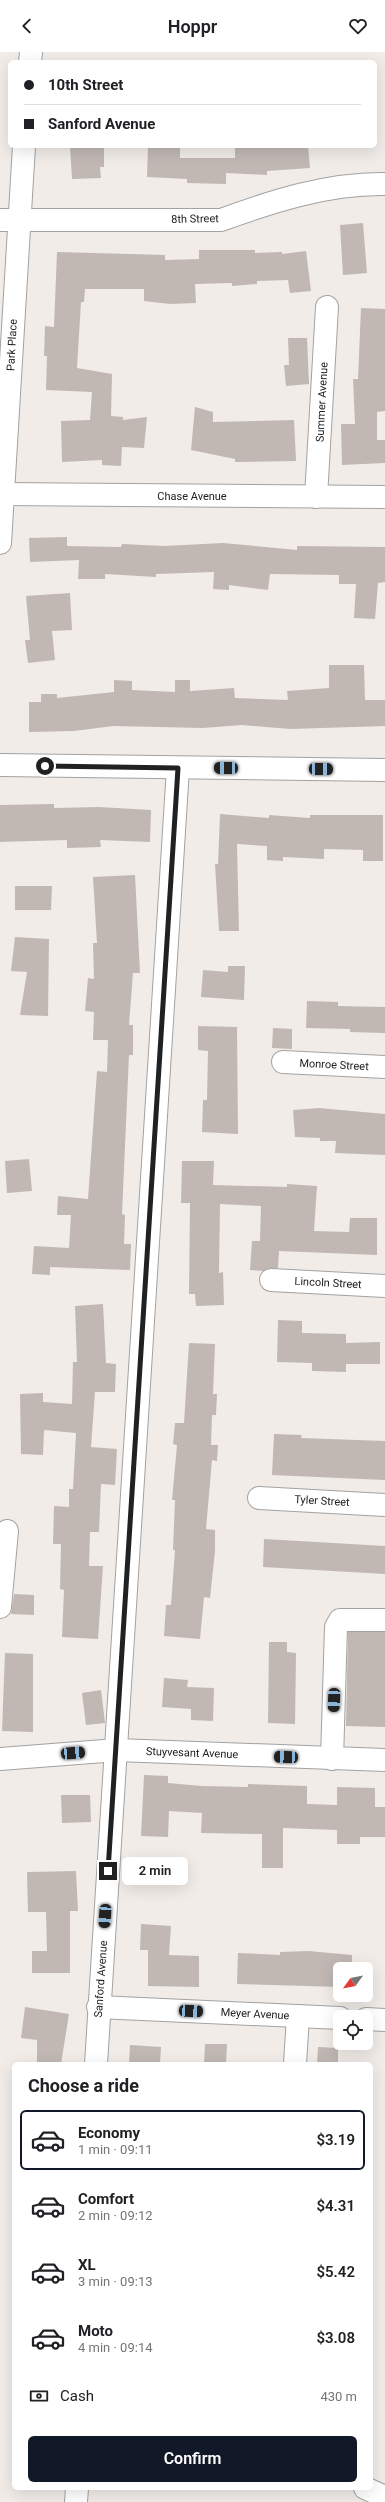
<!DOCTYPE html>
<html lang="en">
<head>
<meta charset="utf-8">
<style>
	body { margin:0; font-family:Roboto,sans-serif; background:#f6f6f6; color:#202124; height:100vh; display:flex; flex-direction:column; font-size:15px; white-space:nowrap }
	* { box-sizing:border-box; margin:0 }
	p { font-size:13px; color:#757577 }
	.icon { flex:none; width:22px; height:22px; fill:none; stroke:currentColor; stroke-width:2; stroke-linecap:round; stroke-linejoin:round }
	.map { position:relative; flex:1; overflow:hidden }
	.panel { position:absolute; left:12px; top:2010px; width:361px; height:428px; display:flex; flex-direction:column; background:#fff; border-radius:6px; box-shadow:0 4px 16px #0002 }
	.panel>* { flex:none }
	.hud { position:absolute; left:8px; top:8px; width:369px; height:88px; border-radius:6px; box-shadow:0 4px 16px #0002; display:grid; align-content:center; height:88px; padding:0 16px; background:#fff }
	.needle { width:26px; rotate:237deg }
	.fabs { position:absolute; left:333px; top:1910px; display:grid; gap:8px }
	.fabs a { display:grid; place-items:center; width:40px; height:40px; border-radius:6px; background:#fff; box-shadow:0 4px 16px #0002; font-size:20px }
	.end { position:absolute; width:18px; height:18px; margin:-9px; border:5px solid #212121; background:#fff; box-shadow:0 0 0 2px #fff }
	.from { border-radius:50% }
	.bubble { position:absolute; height:28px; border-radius:6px; background:#fff; box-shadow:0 4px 16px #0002; font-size:13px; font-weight:600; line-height:28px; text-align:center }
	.car { position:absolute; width:12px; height:24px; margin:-12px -6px; border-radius:5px; box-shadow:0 0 3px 1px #0007; background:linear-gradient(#222 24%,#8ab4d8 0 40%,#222 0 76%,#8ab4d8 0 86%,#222 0) }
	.hud b { display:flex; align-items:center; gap:14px; height:38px; font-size:15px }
	.hud b+b { border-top:1px solid #e0e0e0 }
	.hud i { width:10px; height:10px; background:#202124 }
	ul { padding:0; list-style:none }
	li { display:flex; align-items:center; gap:12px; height:60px; margin:0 8px 6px; padding:0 8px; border:2px solid transparent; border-radius:6px }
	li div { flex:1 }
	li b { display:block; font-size:15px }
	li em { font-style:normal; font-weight:600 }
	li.current { border-color:#111827 }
	li>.icon { width:36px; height:36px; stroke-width:1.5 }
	h2 { padding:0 16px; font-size:18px; line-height:48px }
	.pay { display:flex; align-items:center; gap:10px; height:44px; padding:0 16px; font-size:15px }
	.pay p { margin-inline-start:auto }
	.cta { display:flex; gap:8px; margin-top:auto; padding:8px 16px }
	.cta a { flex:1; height:46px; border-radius:6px; background:#111827; color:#fff; font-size:16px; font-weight:600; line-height:46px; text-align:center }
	header { display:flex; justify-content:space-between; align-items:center; height:52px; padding:0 16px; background:#fff; font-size:18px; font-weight:600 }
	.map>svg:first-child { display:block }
	.building { fill:#c1b8b4 }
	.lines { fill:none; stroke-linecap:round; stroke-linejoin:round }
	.minor-casing { stroke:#a2a2a2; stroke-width:24 }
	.minor { stroke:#fff; stroke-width:22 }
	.route { stroke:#212121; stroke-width:5 }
	.labels { text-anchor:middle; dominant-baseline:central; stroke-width:3; stroke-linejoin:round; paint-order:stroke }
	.street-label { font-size:11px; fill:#212121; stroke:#fff }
</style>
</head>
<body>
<header><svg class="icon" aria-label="back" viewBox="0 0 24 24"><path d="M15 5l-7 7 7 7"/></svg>Hoppr<svg class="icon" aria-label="heart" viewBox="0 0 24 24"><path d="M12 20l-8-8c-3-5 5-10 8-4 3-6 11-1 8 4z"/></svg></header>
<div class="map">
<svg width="385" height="2450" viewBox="0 0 385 2450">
	<rect width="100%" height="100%" fill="#f1ece8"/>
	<g class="building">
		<polygon points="70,94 104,94 104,115 100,115 101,126 72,127"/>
		<polygon points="148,94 180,94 180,106 235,106 235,94 308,94 310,116 267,119 267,123 226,121 226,132 187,131 187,127 147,125"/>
		<polygon points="363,171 367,221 343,223 340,173"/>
		<polygon points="199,198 255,198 255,201 282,200 282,202 306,199 311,239 290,241 288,228 257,229 257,232 232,234 232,231 195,232 196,251 170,252 144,249 144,237 85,237 84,250 81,250 77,316 112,322 111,364 123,365 123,368 147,365 144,396 122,395 121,414 102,413 102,408 62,410 61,369 90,368 92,340 46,338 47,304 44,304 45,274 54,275 57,200 165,203 165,208 199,207"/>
		<polygon points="361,256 385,257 385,359 377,360 377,388 385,388 385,411 342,413 341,372 355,372 353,327 358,327"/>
		<polygon points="288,286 307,286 309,332 286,334 284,313 289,313"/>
		<polygon points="195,355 213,360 213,370 294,368 296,409 235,410 235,407 191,398"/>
		<polygon points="67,485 67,494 121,495 122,492 164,494 223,491 297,498 297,494 385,495 385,530 378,531 375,567 354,566 356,532 339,532 339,523 270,522 268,538 229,533 229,538 213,537 214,520 156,522 156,525 105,522 105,527 78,527 79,508 30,510 29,486"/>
		<polygon points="70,541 72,578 52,579 55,608 28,611 25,588 30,588 26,544"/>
		<polygon points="329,613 364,613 365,648 385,648 385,674 290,677 242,673 203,676 113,674 74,679 29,680 29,650 41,650 41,642 57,642 57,646 114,640 114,628 132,629 132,638 175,640 175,628 190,628 190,639 234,636 235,646 288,648 287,639 329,636"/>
		<polygon points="54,752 54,756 99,755 151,758 150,790 100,788 101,795 67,796 67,788 0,790 0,753"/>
		<polygon points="220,762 269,766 269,763 310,766 310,763 383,763 383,809 363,809 363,798 324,797 324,807 283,805 283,809 267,808 267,794 237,792 239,879 219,879 215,812 218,812"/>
		<polygon points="135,823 140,921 133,921 129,973 133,973 133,1003 129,1003 122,1162 125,1163 124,1192 131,1192 130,1218 50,1215 50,1223 32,1222 34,1194 69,1196 71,1163 57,1163 58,1144 88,1147 97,1019 107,1020 108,988 93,988 94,960 85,959 88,926 94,927 93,891 97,891 93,825"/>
		<polygon points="15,834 52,834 51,858 15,858"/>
		<polygon points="15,885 49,887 48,964 20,963 27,920 11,919"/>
		<polygon points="228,914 245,914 244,948 201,945 203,918 228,920"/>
		<polygon points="307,949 338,950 338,954 385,955 385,981 350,980 350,977 306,976"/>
		<polygon points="198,974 237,975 238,1082 202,1080 203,1048 207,1048 208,999 198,998"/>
		<polygon points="273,976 292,977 292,997 272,996"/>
		<polygon points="319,1056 385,1062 385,1103 335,1101 336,1089 320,1089 320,1086 295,1085 293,1058"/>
		<polygon points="29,1107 32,1139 7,1141 5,1109"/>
		<polygon points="182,1109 214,1109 213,1133 287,1135 287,1132 317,1134 314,1179 349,1180 350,1166 377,1166 377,1203 279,1199 278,1216 263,1219 250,1218 252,1189 260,1189 261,1154 220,1152 219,1221 223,1220 224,1253 196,1254 195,1242 189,1242 190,1151 181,1151"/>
		<polygon points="103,1252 106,1311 116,1312 115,1340 95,1340 91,1395 117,1397 115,1433 101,1432 99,1480 90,1480 89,1514 103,1514 98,1587 62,1585 64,1538 60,1537 61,1492 53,1492 54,1454 69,1455 69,1437 73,1437 76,1381 44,1378 43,1403 21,1402 20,1342 43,1341 43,1350 72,1352 73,1310 77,1310 75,1254"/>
		<polygon points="278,1268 302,1269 302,1281 346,1282 346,1291 380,1290 380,1312 346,1312 346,1320 312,1319 312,1311 277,1310"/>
		<polygon points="189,1291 215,1292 213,1342 217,1342 216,1363 212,1363 211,1393 218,1393 217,1409 212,1408 206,1477 215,1478 215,1499 210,1546 204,1545 200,1587 164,1584 166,1553 171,1553 175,1498 173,1498 175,1448 172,1448 177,1393 173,1392 175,1371 184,1371"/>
		<polygon points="274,1382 302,1383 301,1386 385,1389 385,1428 272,1423"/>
		<polygon points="264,1487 385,1494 385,1522 263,1515"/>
		<polygon points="14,1542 34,1543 34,1563 11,1562"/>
		<polygon points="348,1580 385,1580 385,1675 346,1674"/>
		<polygon points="269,1590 287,1590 287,1600 296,1601 295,1672 268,1671"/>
		<polygon points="5,1601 33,1602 33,1680 2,1679"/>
		<polygon points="164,1626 188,1628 187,1635 214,1636 213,1669 191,1668 191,1657 162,1655"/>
		<polygon points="101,1638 105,1671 86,1673 82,1641"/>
		<polygon points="144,1723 168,1724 168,1731 202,1734 248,1735 248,1732 307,1734 307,1752 337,1753 337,1735 375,1736 375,1755 385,1755 385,1785 360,1785 360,1792 337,1792 337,1778 283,1776 283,1816 262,1816 262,1782 201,1781 202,1761 169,1759 168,1785 141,1784"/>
		<polygon points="61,1743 90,1743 91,1770 62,1771"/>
		<polygon points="76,1819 78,1859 70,1859 70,1921 32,1921 32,1899 47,1899 46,1860 28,1860 27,1820"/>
		<polygon points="141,1872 171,1874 169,1903 199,1904 199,1935 148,1934 148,1898 140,1898"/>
		<polygon points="309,1899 352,1903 352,1917 340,1917 340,1935 237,1932 238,1901 280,1903 280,1900"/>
		<polygon points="25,1955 69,1962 61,2012 37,2012 37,1988 21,1986"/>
		<polygon points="205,1992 227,1992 226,2012 204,2012"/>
		<polygon points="130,1993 161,1995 160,2012 129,2012"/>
		<polygon points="318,1995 338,1996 338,2012 317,2012"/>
	</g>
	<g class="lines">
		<defs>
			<g id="minor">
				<polyline points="30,10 31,0"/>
				<path d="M 0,168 L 221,168 C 273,149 329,131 385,132"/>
				<polyline points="0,442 385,445"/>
				<polyline points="316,445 327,255"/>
				<polyline points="0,491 24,94"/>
				<polyline points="0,713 385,718"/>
				<polyline points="283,1010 385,1015"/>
				<polyline points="271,1228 385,1234"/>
				<polyline points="259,1446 385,1453"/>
				<polyline points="0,1555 7,1479"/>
				<polyline points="0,1707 117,1698 385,1708"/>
				<polyline points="332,1707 336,1575 340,1568 385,1568"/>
				<polyline points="98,1955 340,1966"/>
				<polyline points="366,1967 385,1968"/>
				<polyline points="96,2012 178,716"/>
				<polyline points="295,2012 298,1964"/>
				<polyline points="365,2436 385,2445"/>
				<polyline points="76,2450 77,2436"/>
			</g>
		</defs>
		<use href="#minor" class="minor-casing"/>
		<use href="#minor" class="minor"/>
	</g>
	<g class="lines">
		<polyline class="route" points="45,714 178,716 108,1819"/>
	</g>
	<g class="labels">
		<g class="street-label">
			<text transform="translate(195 167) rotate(-1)">8th Street</text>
			<text transform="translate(12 293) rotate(-87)">Park Place</text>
			<text transform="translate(322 350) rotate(-87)">Summer Avenue</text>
			<text x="192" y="444">Chase Avenue</text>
			<text transform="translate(334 1013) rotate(3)">Monroe Street</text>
			<text transform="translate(328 1231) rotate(3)">Lincoln Street</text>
			<text transform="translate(322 1449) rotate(3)">Tyler Street</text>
			<text transform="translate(192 1701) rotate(2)">Stuyvesant Avenue</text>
			<text transform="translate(101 1927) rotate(-86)">Sanford Avenue</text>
			<text transform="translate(255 1962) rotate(3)">Meyer Avenue</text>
		</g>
	</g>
</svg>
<div class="fabs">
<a><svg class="needle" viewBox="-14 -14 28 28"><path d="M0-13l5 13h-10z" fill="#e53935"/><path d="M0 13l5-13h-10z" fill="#757577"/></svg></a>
<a><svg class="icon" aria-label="locate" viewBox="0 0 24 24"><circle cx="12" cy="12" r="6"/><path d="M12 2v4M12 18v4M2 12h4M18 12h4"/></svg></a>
</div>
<i class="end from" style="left:45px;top:714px"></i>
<i class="end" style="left:108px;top:1819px"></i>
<div class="bubble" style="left:122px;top:1805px;width:66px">2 min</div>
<i class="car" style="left:226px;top:716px;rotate:271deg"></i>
<i class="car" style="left:321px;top:717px;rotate:91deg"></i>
<i class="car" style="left:334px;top:1648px;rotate:182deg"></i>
<i class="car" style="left:73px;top:1701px;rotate:86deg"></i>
<i class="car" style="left:286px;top:1705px;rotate:272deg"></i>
<i class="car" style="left:105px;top:1864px;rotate:184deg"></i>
<i class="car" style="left:191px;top:1959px;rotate:93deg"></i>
<div class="hud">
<b><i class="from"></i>10th Street</b>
<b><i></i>Sanford Avenue</b>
</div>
<section class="panel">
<h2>Choose a ride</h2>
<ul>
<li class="current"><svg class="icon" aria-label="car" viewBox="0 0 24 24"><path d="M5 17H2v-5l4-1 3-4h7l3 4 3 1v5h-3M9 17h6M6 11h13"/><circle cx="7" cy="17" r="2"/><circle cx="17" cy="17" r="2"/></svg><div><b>Economy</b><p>1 min · 09:11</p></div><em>$3.19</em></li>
<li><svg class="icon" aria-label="car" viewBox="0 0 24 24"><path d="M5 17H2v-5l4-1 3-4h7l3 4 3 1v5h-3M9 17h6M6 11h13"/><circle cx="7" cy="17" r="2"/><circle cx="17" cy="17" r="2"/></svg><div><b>Comfort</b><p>2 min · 09:12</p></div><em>$4.31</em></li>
<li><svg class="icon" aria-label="car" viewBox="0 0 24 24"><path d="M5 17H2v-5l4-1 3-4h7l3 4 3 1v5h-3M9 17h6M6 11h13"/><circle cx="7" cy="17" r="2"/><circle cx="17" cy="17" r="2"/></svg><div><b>XL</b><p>3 min · 09:13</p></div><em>$5.42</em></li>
<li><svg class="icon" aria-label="car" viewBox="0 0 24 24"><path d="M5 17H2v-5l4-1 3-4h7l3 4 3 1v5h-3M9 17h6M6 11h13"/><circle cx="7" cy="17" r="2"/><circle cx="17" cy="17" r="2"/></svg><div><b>Moto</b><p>4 min · 09:14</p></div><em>$3.08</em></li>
</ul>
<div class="pay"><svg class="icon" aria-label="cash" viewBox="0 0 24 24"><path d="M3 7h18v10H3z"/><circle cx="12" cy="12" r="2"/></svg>Cash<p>430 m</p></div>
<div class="cta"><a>Confirm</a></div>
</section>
</div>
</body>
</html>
